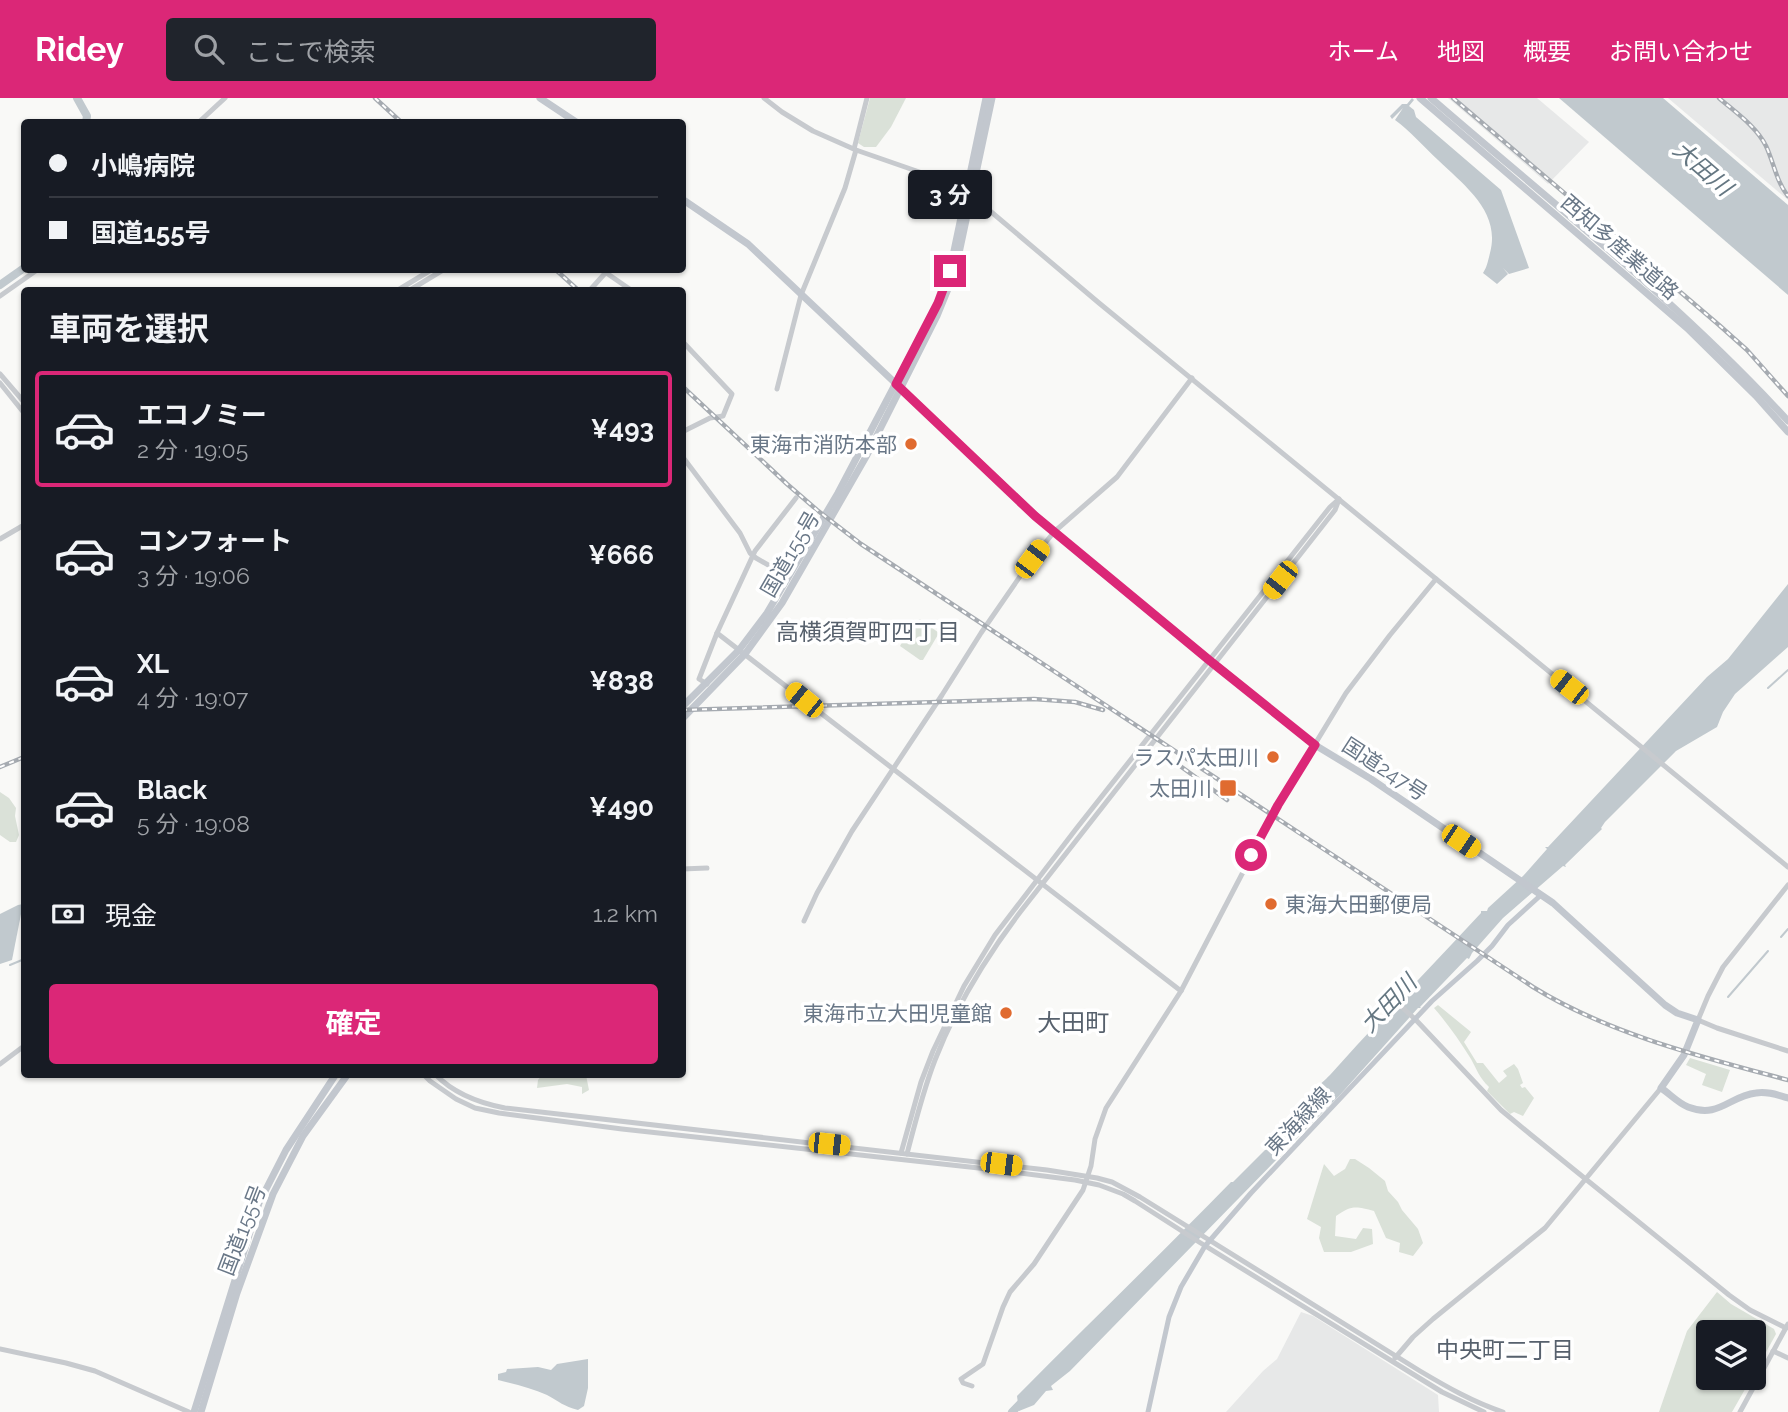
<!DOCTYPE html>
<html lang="ja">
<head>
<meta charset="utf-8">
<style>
	body { margin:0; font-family:Raleway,"Noto Sans JP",sans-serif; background:#20242c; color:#f1f3f6; height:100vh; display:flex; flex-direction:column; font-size:26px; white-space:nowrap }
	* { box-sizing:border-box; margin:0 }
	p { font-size:23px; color:#9ea1a6 }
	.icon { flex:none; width:38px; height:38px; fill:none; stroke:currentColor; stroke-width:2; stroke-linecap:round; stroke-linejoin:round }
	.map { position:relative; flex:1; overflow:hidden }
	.details { position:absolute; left:21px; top:189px; width:665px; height:791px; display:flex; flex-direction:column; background:#171b24; border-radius:7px; box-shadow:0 2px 5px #0004 }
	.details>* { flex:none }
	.guide { position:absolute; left:21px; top:21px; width:665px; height:154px; border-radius:7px; box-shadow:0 2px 5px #0004; display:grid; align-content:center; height:154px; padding:0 28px; background:#171b24 }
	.controls { position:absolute; left:1696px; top:1222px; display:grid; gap:14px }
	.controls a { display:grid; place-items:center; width:70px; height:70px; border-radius:7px; background:#171b24; box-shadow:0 2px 5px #0004; font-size:35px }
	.end { position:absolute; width:32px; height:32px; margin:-16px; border:9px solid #db2777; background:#fff; box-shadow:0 0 0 4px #fff }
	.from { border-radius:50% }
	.bubble { position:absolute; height:49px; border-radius:7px; background:#171b24; box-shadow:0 2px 5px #0004; font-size:23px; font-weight:700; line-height:49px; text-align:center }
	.car { position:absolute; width:21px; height:42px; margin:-21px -10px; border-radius:9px; box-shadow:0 0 5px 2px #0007; background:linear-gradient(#f5c518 24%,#345 0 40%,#f5c518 0 76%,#345 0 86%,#f5c518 0) }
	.guide b { display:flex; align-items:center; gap:24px; height:66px; font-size:26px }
	.guide b+b { border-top:2px solid #363941 }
	.guide i { width:18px; height:18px; background:#f1f3f6 }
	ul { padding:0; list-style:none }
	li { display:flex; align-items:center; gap:21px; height:116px; margin:0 14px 10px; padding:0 14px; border:4px solid transparent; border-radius:7px }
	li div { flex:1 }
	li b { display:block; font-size:26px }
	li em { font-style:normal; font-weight:700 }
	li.on { border-color:#db2777 }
	li>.icon { width:63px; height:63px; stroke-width:1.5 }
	h2 { padding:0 28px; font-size:32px; line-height:84px }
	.pay { display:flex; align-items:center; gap:18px; height:77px; padding:0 28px; font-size:26px }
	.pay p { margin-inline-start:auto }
	.primary-button { display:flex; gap:14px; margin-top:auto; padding:14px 28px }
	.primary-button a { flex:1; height:80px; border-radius:7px; background:#db2777; color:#fff; font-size:28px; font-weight:700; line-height:80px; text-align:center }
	header { display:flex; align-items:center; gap:42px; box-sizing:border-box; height:98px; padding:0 35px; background:#db2777; color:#fff }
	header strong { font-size:33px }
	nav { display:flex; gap:38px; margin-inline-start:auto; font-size:24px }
	.search { width:490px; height:63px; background:#20242c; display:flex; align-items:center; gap:18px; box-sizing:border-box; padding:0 24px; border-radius:7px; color:#9ea1a6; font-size:26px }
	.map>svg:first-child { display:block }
	.built { fill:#e7e8e8 }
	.green { fill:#dae1d8 }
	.water { fill:#c1c9ce }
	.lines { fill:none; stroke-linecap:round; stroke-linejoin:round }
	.stream { stroke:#c1c9ce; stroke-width:2 }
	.river { stroke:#c1c9ce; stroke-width:8 }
	.tertiary { stroke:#c7cace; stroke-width:5 }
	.secondary { stroke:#c2c7ce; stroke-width:5 }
	.trunk { stroke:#c2c7ce; stroke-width:7 }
	.motorway { stroke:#c2c7ce; stroke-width:7 }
	.rail-casing { stroke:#a6abb1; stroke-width:4.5 }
	.rail { stroke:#fff; stroke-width:2; stroke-dasharray:5; stroke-linecap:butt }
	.route { stroke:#db2777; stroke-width:9 }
	.poi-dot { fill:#e06b30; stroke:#fff; stroke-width:2.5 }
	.labels { text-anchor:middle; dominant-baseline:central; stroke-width:7; stroke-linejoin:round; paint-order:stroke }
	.street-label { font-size:21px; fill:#697787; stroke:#fff }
	.poi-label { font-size:21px; fill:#697787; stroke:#fff; text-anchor:end }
	.water-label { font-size:23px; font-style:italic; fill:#657782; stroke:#fff }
	.neighbourhood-label { font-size:23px; fill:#57616d; stroke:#fff }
	.quarter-label { font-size:24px; fill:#57616d; stroke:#fff }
</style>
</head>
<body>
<header>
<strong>Ridey</strong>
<div class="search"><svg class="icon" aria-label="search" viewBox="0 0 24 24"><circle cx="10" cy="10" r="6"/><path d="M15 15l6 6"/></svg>ここで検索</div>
<nav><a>ホーム</a><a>地図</a><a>概要</a><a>お問い合わせ</a></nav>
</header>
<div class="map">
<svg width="1788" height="1314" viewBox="0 0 1788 1314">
	<rect width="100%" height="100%" fill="#f9f9f7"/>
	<g class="built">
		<polygon points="1448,0 1537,0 1589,44 1548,86"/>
		<polygon points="1668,0 1788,0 1788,102"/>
		<polygon points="1301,1214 1313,1218 1438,1297 1439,1314 1226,1314 1263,1273 1277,1261"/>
	</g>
	<g class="green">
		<polygon points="870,0 906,0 891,29 876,49 864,49 858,45"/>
		<polygon points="920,521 939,535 923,562 920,562 900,548 913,525"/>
		<polygon points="0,694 9,700 16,710 15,718 19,737 16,744 10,744 0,737"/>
		<path d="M 1438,907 L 1471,934 L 1464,944 L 1477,965 L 1483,965 L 1499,985 L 1507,978 L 1503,973 L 1514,966 L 1518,971 L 1523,985 L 1520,987 L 1522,990 L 1525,989 L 1534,1000 L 1523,1018 L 1514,1014 L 1510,1016 L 1487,993 L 1489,989 C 1479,979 1477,972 1471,961 C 1459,942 1448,926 1434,910 Z"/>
		<polygon points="1690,960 1730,972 1722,994 1702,987 1706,976 1686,967"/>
		<polygon points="586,977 589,992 582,996 582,989 567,986 537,990 538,982 542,977"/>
		<path d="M 1350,1061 L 1355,1061 L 1369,1070 L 1385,1083 L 1388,1093 L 1398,1104 L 1402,1112 L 1418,1131 L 1423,1145 L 1413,1158 L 1399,1154 L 1400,1145 L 1386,1140 L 1374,1113 C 1356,1108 1351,1107 1336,1118 L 1335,1138 L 1356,1141 L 1363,1130 L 1372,1131 L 1373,1146 L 1351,1154 L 1324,1154 L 1319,1140 L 1321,1129 L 1307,1121 L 1324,1066 L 1334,1078 L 1345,1071 Z"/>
		<polygon points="1717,1194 1731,1206 1774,1231 1776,1236 1754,1276 1754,1234 1708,1234 1708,1279 1752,1279 1732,1314 1659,1314 1687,1233"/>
	</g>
	<g class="water">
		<path d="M 1412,0 L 1414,2 L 1409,8 L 1414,12 L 1416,19 L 1501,92 L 1529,170 L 1509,176 L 1503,170 L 1508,176 L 1497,186 L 1483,175 C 1487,169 1488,163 1490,155 C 1501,114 1465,88 1438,62 C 1424,49 1410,33 1395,22 L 1403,10 L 1392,21 L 1390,18 L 1402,6 L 1407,6 Z"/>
		<polygon points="1559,0 1663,0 1788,107 1788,197"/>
		<path d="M 1788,486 L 1788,549 L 1735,596 L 1723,614 L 1717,629 L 1676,653 L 1605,724 L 1601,730 L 1602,731 L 1565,767 L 1566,769 L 1563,768 L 1503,820 L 1472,855 L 1469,861 L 1467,860 L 1420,909 L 1421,910 L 1418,910 L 1339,998 L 1280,1057 L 1281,1059 L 1279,1059 L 1070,1273 L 1051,1288 L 1053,1292 L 1046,1293 L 1034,1307 L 1019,1313 L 1017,1298 C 1088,1226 1160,1157 1231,1084 L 1233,1084 L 1271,1046 L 1299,1013 C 1301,1003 1322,985 1330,977 C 1379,922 1431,869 1481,815 L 1481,813 L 1487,813 L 1488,810 L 1523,778 L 1547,751 L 1545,749 L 1548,749 L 1707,579 L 1728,561 Z"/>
		<polygon points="23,806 12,862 0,866 0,816 18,807"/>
		<path d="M 588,1261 L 588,1290 L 584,1308 L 578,1312 C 563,1308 560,1304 547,1297 C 532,1290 514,1286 498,1282 L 498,1276 L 506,1274 L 507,1271 L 538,1269 L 551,1272 L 557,1266 Z"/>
	</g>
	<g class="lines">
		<g class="stream">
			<polyline points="1768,590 1788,572"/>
			<polyline points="1781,839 1788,831"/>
			<polyline points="10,867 22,862 24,857"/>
			<polyline points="1728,899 1768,853"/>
		</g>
		<g class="river">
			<polyline points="77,0 87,18 86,24"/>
			<polyline points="0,187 24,170"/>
			<polyline points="1012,1314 1025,1301"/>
		</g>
		<g class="tertiary">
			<polyline points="764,0 782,14 813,33 856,52 951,85 983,107 1099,205 1788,769"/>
			<polyline points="199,24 225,0"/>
			<polyline points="854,51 867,0"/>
			<polyline points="605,174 631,192"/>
			<polyline points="398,192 431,172"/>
			<polyline points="410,192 443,172"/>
			<polyline points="590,192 608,172"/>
			<polyline points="0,198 37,172"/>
			<polyline points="682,243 732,296 723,318 710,320 682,334"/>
			<polyline points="0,276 24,304"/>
			<polyline points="0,285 24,315"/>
			<polyline points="777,291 801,197 845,90 856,52"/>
			<polyline points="682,358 740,435 750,455 756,460 789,479"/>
			<polyline points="0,441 24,427"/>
			<polyline points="717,535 1181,893"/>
			<polyline points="707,586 699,581 717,535 755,453 796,400"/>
			<polyline points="682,771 707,770"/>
			<polyline points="1788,787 1723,869 1708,898 1698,922 1717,930 1788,953"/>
			<polyline points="804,823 817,795 852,733 942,597 981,535 1032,461 1054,434 1117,379 1192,280"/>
			<polyline points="1394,902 1415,921 1501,1012 1530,1036 1729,1197 1750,1212 1786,1230"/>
			<polyline points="0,966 24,948"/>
			<polyline points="423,976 430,983 456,1001 475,1010 499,1015 622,1031 997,1072 1075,1082 1099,1087 1123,1096 1135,1103 1199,1144 1442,1294 1484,1314"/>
			<path d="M 435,976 C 453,995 479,1005 505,1010 L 1047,1072 L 1097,1080 L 1112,1084 L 1140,1099 L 1420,1273 C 1447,1289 1473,1304 1503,1314"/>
			<polyline points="901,1055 921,984 933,953 964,888 995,837 1076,731 1330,409 1339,401"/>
			<path d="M 907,1056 C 915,1025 923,993 935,962 C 956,908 986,859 1021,813 L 1335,412 L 1338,404"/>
			<polyline points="0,1251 66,1265 95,1273 189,1314"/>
			<polyline points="1773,1253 1788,1260"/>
			<polyline points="1395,1260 1413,1239 1433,1221 1545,1130 1661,990"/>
			<polyline points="972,1288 963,1285 961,1281 983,1266 1003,1209 1010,1194 1034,1166 1083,1092 1091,1068 1095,1041 1106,1010 1181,893 1278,707 1346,595 1390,537 1436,481"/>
			<polyline points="1740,1314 1788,1226"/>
		</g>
		<polyline class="secondary" points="1148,1314 1169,1219 1181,1189 1205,1148 1251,1095 1432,903 1477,863 1492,848 1508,827 1541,797"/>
		<g class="trunk">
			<polyline points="540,0 576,24"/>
			<path d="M 682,101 L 748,146 L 1036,418 L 1089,464 L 1315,647 L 1371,681 L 1553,805 L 1665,907 L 1677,915 L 1698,922 L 1684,957 L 1661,990 C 1670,996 1678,1005 1688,1009 C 1719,1021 1729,998 1756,995 C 1767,993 1778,997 1788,1000"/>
			<polyline points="682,609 739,552 767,515 838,395 938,205 950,172 986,0"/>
			<polyline points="682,621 745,556 782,505 867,357 937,218 955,174 992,0"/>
			<polyline points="194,1314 259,1105 286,1052 336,976"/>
			<polyline points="201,1314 237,1195 273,1096 303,1038 348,976"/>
		</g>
		<g class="motorway">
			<polyline points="1420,0 1687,230 1756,298 1788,334"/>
			<path d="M 1431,0 C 1552,105 1679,204 1788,323"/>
		</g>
		<defs>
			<g id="rail">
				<polyline points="375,0 401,24"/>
				<polyline points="1453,0 1719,227 1747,252 1788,298"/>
				<path d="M 1719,0 C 1735,14 1756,28 1766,48 C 1774,65 1776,83 1788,98"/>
				<polyline points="556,172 578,192"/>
				<path d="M 682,288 L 787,386 L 817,412 L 861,446 L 1533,889 C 1609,936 1702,959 1788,982"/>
				<polyline points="682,612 1034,601 1075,604 1103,612"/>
				<polyline points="1176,665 1227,702"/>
				<polyline points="0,669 24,659"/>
			</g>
		</defs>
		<use href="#rail" class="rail-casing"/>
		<use href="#rail" class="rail"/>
	</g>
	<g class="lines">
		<polyline class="route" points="950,173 938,205 896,286 1035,418 1209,562 1315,647 1278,707 1251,757"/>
	</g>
	<g class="poi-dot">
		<circle cx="911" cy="346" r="7"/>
		<circle cx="1273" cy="659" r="7"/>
		<rect x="1219" y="681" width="18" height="18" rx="3.5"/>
		<circle cx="1271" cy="806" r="7"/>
		<circle cx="1006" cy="915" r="7"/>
	</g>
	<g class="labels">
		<g class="street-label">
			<text transform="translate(1620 149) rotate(41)">西知多産業道路</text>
			<text transform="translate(790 456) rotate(-60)">国道155号</text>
			<text transform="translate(1385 671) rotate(33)">国道247号</text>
			<text transform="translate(1298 1023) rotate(-47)">東海緑線</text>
			<text transform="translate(242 1132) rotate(-69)">国道155号</text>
		</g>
		<g class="poi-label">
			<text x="897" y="346">東海市消防本部</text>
			<text x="1259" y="659">ラスパ太田川</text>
			<text x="1212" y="690">太田川</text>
			<text x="1285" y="806" text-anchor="start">東海大田郵便局</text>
			<text x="992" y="915">東海市立大田児童館</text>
		</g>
		<g class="water-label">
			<text transform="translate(1703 70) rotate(41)">大田川</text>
			<text transform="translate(1388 905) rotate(-46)">大田川</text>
		</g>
		<g class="neighbourhood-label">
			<text x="868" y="533">高横須賀町四丁目</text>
			<text x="1505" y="1251">中央町二丁目</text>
		</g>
		<g class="quarter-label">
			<text x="1073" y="924">大田町</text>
		</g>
	</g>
</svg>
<div class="controls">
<a><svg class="icon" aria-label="layers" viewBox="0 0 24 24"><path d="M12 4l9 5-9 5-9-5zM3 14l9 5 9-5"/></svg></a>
</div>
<i class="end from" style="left:1251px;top:757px"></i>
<i class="end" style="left:950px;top:173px"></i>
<div class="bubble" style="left:908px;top:72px;width:84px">3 分</div>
<i class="car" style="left:1032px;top:461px;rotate:37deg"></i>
<i class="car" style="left:1280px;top:482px;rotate:218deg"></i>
<i class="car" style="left:1569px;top:589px;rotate:308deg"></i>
<i class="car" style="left:804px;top:602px;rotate:309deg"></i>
<i class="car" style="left:1461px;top:743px;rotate:124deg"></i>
<i class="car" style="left:829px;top:1046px;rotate:96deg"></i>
<i class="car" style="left:1001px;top:1066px;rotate:97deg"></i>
<div class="guide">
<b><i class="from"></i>小嶋病院</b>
<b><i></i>国道155号</b>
</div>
<section class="details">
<h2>車両を選択</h2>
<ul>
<li class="on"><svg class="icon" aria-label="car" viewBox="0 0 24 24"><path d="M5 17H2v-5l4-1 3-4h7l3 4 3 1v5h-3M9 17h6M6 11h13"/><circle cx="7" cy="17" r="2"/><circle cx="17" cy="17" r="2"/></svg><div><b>エコノミー</b><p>2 分 · 19:05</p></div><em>¥493</em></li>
<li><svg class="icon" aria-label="car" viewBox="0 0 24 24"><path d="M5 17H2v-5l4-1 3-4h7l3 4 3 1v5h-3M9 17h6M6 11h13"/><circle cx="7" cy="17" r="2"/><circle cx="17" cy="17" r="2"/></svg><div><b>コンフォート</b><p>3 分 · 19:06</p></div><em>¥666</em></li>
<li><svg class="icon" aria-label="car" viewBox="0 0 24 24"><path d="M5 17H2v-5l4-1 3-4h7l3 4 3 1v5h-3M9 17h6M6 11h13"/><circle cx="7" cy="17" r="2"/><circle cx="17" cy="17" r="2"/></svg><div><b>XL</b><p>4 分 · 19:07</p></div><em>¥838</em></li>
<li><svg class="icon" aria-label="car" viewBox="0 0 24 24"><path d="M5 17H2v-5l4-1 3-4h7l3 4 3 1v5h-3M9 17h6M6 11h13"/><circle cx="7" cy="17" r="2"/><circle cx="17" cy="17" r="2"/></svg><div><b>Black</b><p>5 分 · 19:08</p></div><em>¥490</em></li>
</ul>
<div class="pay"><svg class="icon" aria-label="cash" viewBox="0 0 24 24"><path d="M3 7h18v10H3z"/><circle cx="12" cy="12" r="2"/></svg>現金<p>1.2 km</p></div>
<div class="primary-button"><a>確定</a></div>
</section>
</div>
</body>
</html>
